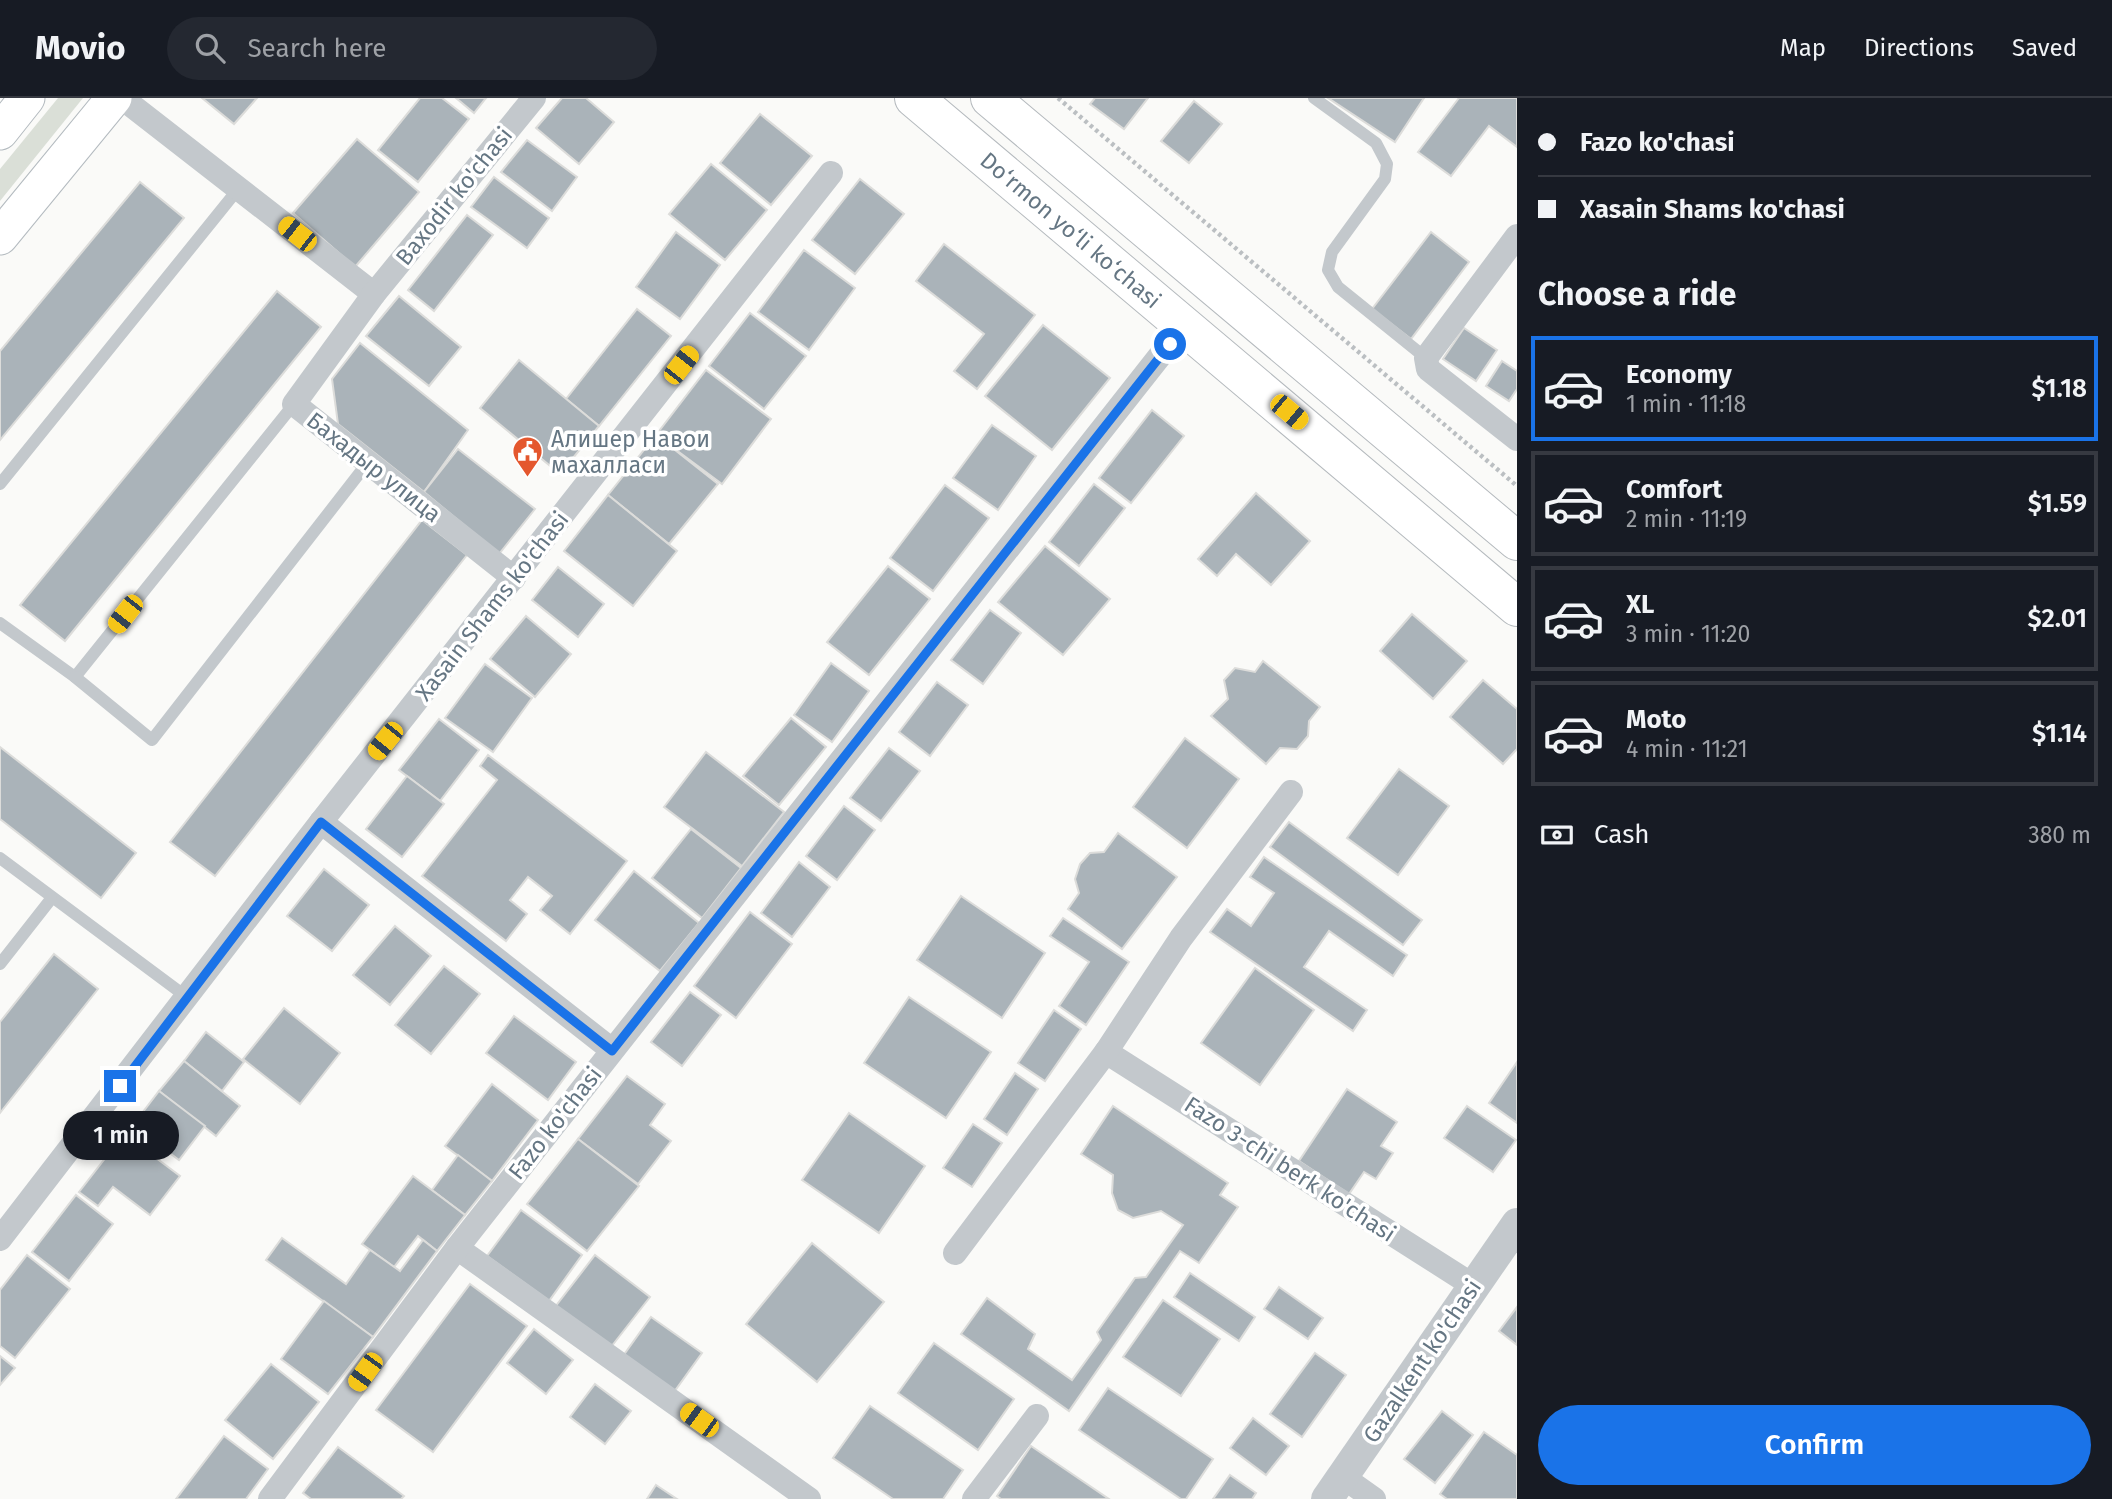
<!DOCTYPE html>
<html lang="en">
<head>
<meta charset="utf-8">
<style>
	body { margin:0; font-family:"Fira Sans",sans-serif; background:#242831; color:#f1f3f6; height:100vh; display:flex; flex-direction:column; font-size:26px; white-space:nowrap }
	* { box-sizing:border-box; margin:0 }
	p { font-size:23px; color:#9ea1a6 }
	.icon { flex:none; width:38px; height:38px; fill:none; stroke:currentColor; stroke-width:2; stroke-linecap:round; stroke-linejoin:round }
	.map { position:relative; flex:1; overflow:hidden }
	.details { display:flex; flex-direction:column; background:#171b24; width:595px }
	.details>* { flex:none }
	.banner { display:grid; align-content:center; height:154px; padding:0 21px; background:#171b24 }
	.end { position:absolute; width:32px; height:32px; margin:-16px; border:9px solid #1a73e8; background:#fff; box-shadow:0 0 0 4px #fff }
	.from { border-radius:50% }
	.bubble { position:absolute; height:49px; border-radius:24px; background:#171b24; box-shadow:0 4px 10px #0003; font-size:23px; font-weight:600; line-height:49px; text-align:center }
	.car { position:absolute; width:21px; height:42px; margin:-21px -10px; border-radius:9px; box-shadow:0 0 5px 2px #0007; background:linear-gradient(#f5c518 24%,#345 0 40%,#f5c518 0 76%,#345 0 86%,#f5c518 0) }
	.banner b { display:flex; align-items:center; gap:24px; height:66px; font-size:26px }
	.banner b+b { border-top:2px solid #363941 }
	.banner i { width:18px; height:18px; background:#f1f3f6 }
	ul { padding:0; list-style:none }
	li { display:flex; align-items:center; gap:21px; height:105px; margin:0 14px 10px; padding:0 7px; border:4px solid #363941; border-radius:0px }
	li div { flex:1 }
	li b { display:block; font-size:26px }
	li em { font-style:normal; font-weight:600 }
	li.on { border-color:#1a73e8 }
	li>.icon { width:63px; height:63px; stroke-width:1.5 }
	h2 { padding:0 21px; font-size:32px; line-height:84px }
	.pay { display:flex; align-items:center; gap:18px; height:77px; padding:0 21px; font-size:26px }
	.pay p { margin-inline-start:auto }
	.cta { display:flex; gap:14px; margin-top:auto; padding:14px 21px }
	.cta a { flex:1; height:80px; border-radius:42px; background:#1a73e8; color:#fff; font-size:28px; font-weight:600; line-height:80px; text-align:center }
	header { display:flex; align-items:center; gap:42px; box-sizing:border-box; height:98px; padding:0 35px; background:#171b24; border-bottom:2px solid #363941 }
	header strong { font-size:33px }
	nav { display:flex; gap:38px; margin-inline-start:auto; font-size:24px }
	.search { width:490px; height:63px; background:#242831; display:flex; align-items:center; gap:18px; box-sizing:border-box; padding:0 24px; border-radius:38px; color:#9ea1a6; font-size:26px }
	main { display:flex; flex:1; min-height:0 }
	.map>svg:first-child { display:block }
	.green { fill:#dadfd7 }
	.building { fill:#aab3b9; stroke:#dcdcda; stroke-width:2 }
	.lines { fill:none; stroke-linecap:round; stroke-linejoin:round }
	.secondary-casing { stroke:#b3babf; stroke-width:37 }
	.primary-casing { stroke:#b5babe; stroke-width:40 }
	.path { stroke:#bbbfc2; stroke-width:4.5; stroke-dasharray:3.5 3.5; stroke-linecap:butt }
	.service { stroke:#c3c8cc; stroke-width:12 }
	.minor { stroke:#c3c8cc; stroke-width:24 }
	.tertiary { stroke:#c3c8cc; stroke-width:32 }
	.secondary { stroke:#fff; stroke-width:35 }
	.primary { stroke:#fff; stroke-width:38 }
	.route { stroke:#1a73e8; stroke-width:9 }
	.labels { text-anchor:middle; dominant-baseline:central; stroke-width:7; stroke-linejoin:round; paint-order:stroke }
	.street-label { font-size:23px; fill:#657683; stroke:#fff }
	.poi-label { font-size:23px; fill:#657683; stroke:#fff; text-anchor:start }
</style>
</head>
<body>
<header>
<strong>Movio</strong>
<div class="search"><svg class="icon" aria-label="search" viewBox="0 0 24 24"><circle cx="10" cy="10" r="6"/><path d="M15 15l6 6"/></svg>Search here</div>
<nav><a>Map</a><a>Directions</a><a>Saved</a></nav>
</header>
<main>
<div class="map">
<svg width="1517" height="1401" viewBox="0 0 1517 1401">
	<rect width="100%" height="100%" fill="#fafaf8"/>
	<polygon class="green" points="58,0 83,0 0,103 0,71"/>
	<g class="building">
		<polygon points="202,0 257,0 234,26"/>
		<polygon points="420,0 442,0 469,21 418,84 378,52"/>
		<polygon points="456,0 486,0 474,15"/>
		<polygon points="562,0 586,0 614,24 579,66 536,30"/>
		<polygon points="1095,0 1148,0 1124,31 1090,6"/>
		<polygon points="1328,0 1424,0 1395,44"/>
		<polygon points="1459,0 1517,0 1517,49 1489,28 1451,78 1418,54"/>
		<polygon points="1194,3 1222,26 1189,65 1161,43"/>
		<polygon points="760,16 812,58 771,107 720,65"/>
		<polygon points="357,41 419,94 355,169 293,115"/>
		<polygon points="527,42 577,79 552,113 501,74"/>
		<polygon points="711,66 767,112 725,162 669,116"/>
		<polygon points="494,79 549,120 527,150 471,109"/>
		<polygon points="860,81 904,116 855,176 812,142"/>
		<polygon points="140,84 184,120 0,342 0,253"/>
		<polygon points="467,117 493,137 434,213 408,192"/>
		<polygon points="676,134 720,167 680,221 636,189"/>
		<polygon points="1431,134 1469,164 1411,241 1372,211"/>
		<polygon points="944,146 1035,217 977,291 954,273 984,236 916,183"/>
		<polygon points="804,152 855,190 809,252 758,214"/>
		<polygon points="277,193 321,229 65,543 20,507"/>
		<polygon points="399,198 461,249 429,288 366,238"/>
		<polygon points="637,211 671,238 599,328 566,301"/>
		<polygon points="750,215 806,258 764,311 709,268"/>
		<polygon points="1043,227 1110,280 1052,352 985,298"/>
		<polygon points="1464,230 1497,252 1476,283 1443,261"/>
		<polygon points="360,245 468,332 424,394 338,326 332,281"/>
		<polygon points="519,262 599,328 560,376 480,310"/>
		<polygon points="1502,263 1517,273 1517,291 1509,303 1486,288"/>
		<polygon points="706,272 771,321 722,386 656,337"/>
		<polygon points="1152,312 1184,338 1131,405 1099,380"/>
		<polygon points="992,327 1036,358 998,412 953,380"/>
		<polygon points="656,337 718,386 669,446 608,397"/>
		<polygon points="458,351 535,411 499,456 424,394"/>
		<polygon points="1094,386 1125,410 1079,468 1049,444"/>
		<polygon points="945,387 989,420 933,493 890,460"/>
		<polygon points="1256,395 1310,443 1271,487 1236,456 1217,478 1198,461"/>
		<polygon points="608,397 677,453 633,508 564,453"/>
		<polygon points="422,422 467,457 215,778 170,744"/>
		<polygon points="1045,448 1110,501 1063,557 998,504"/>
		<polygon points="888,468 930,501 869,577 827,544"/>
		<polygon points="558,469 604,506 578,539 532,502"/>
		<polygon points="990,512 1021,535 983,586 951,562"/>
		<polygon points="1412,516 1467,563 1433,601 1380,553"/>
		<polygon points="526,518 571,556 535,599 490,561"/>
		<polygon points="1263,563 1320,609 1309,623 1308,638 1297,651 1280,650 1266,666 1211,618 1228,601 1224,582 1235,570 1255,574"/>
		<polygon points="831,565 869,593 832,644 794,617"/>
		<polygon points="485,566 532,600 493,654 445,620"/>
		<polygon points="1483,582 1517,611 1517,651 1503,666 1450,619"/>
		<polygon points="937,584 968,607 930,658 899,634"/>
		<polygon points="791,620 826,649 779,707 743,678"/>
		<polygon points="439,621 479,652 440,703 399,672"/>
		<polygon points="1185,640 1239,681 1187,750 1133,709"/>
		<polygon points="0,649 136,755 101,800 0,721"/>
		<polygon points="889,650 920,673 881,723 850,700"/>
		<polygon points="706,654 784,714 742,768 664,709"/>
		<polygon points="488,657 627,763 570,836 540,812 552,798 528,779 510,802 527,816 506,843 422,778 497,682 480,668"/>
		<polygon points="1399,671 1449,708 1398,777 1347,740"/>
		<polygon points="407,678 444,706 402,759 366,731"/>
		<polygon points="844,708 875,732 837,782 806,758"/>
		<polygon points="1289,724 1422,822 1403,847 1270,749"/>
		<polygon points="691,731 741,770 702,820 652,780"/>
		<polygon points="1118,735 1177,779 1122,851 1068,811 1079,795 1075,781 1080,766 1090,755 1104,754"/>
		<polygon points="1264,759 1407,857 1393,878 1329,833 1304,869 1367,912 1353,933 1210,834 1227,811 1251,828 1274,795 1250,779"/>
		<polygon points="799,764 830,789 792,839 761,815"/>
		<polygon points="324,771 369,807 332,853 287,818"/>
		<polygon points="634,773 699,825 660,873 595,822"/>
		<polygon points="961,798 1045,855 1002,920 917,862"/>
		<polygon points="750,814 792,846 736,920 694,888"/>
		<polygon points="1063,820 1129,864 1086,927 1059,908 1089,864 1050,838"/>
		<polygon points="395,828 431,858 390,907 353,877"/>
		<polygon points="54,856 98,891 0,1015 0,924"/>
		<polygon points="444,868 480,896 431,956 395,927"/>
		<polygon points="1255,870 1314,912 1260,987 1201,945"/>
		<polygon points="690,894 721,917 682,968 651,944"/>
		<polygon points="909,899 991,954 946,1020 864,965"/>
		<polygon points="284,910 340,955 300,1006 243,961"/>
		<polygon points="1054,912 1081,931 1045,983 1018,965"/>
		<polygon points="514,918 576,964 548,1002 486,955"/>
		<polygon points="206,934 244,964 222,993 184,963"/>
		<polygon points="184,963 240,1008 216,1038 159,993"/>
		<polygon points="1517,964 1517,1025 1489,1005"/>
		<polygon points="1015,975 1038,991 1007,1037 984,1021"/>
		<polygon points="627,978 665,1006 650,1027 671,1043 638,1086 578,1041"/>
		<polygon points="492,986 538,1022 492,1083 445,1048"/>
		<polygon points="1347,991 1397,1024 1381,1048 1393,1055 1376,1081 1364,1074 1349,1096 1299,1063"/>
		<polygon points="159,993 205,1028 179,1062 133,1027"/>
		<polygon points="1113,1008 1228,1085 1220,1097 1238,1109 1199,1165 1180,1153 1069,1313 961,1236 987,1200 1035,1236 1028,1251 1072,1282 1101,1242 1097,1234 1135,1180 1146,1179 1183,1127 1161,1113 1133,1120 1118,1112 1112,1095 1113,1077 1081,1056"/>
		<polygon points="1467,1008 1516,1042 1493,1074 1444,1040"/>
		<polygon points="849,1015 925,1068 879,1135 802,1082"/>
		<polygon points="973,1026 1002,1045 972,1089 943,1070"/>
		<polygon points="124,1036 180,1078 150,1117 113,1089 98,1108 79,1094"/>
		<polygon points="578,1041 639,1088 587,1153 527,1106"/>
		<polygon points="458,1057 492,1083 465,1117 432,1092"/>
		<polygon points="413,1078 465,1117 437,1153 418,1138 394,1169 362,1146"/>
		<polygon points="76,1097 113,1126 69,1183 32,1154"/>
		<polygon points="521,1112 582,1157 549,1203 487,1158"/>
		<polygon points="282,1140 346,1186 370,1152 400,1173 423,1142 437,1153 373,1239 266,1162"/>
		<polygon points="812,1145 884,1204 817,1284 746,1226"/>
		<polygon points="27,1157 70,1191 15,1260 0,1248 0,1192"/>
		<polygon points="595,1157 650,1199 611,1249 555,1209"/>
		<polygon points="1190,1175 1255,1219 1239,1243 1174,1199"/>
		<polygon points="470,1186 527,1228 433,1354 376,1312"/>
		<polygon points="1279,1189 1323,1220 1308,1241 1264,1211"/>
		<polygon points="1163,1202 1220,1241 1181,1298 1123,1259"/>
		<polygon points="324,1203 373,1239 328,1296 281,1261"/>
		<polygon points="1517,1209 1517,1247 1499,1233"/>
		<polygon points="651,1219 702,1255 674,1294 623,1258"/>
		<polygon points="534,1231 573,1262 546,1296 507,1265"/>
		<polygon points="934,1245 1014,1301 978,1352 898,1295"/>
		<polygon points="1315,1255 1346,1277 1302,1339 1270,1316"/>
		<polygon points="0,1258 15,1270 0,1287"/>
		<polygon points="271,1266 319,1304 273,1361 225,1322"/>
		<polygon points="595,1286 631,1313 605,1346 570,1319"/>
		<polygon points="1108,1290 1213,1361 1186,1401 1181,1401 1079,1332"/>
		<polygon points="870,1308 963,1372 943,1401 893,1401 833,1360"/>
		<polygon points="1442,1313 1473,1337 1435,1385 1404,1361"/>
		<polygon points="1253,1320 1289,1348 1266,1377 1230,1350"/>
		<polygon points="1484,1334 1517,1357 1517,1401 1447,1401 1440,1396"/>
		<polygon points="224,1338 268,1371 246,1401 176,1401"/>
		<polygon points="1031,1348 1109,1401 1001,1401 997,1398"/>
		<polygon points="338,1349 404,1398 401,1401 311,1401 303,1395"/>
		<polygon points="1230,1377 1256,1395 1252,1401 1213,1401"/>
		<polygon points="656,1387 677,1401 647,1401"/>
	</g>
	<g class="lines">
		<defs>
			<g id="secondary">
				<polyline points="0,34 27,0"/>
				<polyline points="0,139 114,0"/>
			</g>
			<g id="primary">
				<path id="s1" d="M 914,0 L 1517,509"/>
				<polyline points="990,0 1517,443"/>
			</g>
		</defs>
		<use href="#secondary" class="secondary-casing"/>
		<use href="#primary" class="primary-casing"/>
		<polyline class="path" points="1058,0 1517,388"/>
		<g class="service">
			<polyline points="1314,0 1376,45 1387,66 1385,81 1332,154 1328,172 1338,189 1426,260"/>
			<polyline points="0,386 239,90"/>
			<polyline points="0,525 75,579 294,306"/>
			<polyline points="75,579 152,642 362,372"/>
			<polyline points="0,760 188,900"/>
			<polyline points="0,866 51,801"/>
		</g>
		<g class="minor">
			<polyline points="122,0 374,196"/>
			<polyline points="1517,138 1426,260 1428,271 1517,341"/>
			<polyline points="514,480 294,306 374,196 534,0"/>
			<polyline points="321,724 612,952"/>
			<polyline points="1106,954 1474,1188"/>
			<polyline points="0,1141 321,724 831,75"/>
			<polyline points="457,1150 809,1401"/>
			<polyline points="955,1155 1106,954 1181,840 1291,694"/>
			<polyline points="1343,1379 1374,1401"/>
			<polyline points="270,1401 457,1150 1185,226"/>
			<polyline points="974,1401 1037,1318"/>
		</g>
		<polyline class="tertiary" points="1327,1401 1517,1126"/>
		<use href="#secondary" class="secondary"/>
		<use href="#primary" class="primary"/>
	</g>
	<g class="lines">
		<polyline class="route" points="120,988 321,724 612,953 1170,246"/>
	</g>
	<defs>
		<symbol id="civic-pin" viewBox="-11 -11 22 30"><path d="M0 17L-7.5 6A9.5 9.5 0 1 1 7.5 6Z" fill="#e4572e" stroke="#fff"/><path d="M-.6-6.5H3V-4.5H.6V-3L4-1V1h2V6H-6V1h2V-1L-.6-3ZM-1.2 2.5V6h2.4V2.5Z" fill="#fff"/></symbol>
	</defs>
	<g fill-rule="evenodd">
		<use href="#civic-pin" x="510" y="336" width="35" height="47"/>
	</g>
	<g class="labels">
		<g class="street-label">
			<text transform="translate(454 98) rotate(-51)">Baxodir ko'chasi</text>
			<text stroke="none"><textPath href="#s1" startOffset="205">Do‘rmon yo‘li ko‘chasi</textPath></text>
			<text transform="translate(374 369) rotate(38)">Бахадыр улица</text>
			<text transform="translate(492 508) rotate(-52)">Xasain Shams ko'chasi</text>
			<text transform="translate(555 1025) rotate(-52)">Fazo ko'chasi</text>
			<text transform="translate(1290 1071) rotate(33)">Fazo 3-chi berk ko'chasi</text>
			<text transform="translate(1422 1263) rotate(-56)">Gazalkent ko'chasi</text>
		</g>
		<g class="poi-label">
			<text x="551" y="341">Алишер Навои<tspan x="551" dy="26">махалласи</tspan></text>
		</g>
	</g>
</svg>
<i class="end from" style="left:1170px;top:246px"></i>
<i class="end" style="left:120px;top:988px"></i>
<div class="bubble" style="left:63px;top:1013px;width:116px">1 min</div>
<i class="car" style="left:297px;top:136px;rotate:308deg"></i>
<i class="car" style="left:681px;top:267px;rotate:38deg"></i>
<i class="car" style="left:1289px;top:314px;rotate:130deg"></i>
<i class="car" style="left:125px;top:516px;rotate:218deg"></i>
<i class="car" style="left:385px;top:643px;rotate:219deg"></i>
<i class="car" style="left:365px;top:1274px;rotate:216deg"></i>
<i class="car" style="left:699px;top:1322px;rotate:306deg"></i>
</div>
<section class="details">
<div class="banner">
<b><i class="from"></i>Fazo ko'chasi</b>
<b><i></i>Xasain Shams ko'chasi</b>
</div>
<h2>Choose a ride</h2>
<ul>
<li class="on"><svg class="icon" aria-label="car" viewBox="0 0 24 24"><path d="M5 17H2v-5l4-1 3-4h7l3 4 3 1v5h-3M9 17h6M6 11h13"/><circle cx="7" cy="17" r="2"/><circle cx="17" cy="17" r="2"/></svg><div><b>Economy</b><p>1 min · 11:18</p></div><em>$1.18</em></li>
<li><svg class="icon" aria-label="car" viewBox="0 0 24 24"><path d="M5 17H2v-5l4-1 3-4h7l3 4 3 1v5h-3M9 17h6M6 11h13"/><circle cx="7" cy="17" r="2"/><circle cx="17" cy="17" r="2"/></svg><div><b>Comfort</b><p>2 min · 11:19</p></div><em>$1.59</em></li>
<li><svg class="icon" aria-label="car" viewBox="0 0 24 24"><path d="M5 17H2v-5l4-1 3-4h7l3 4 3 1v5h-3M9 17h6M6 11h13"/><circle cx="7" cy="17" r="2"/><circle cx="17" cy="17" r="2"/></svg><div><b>XL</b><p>3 min · 11:20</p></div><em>$2.01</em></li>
<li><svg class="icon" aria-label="car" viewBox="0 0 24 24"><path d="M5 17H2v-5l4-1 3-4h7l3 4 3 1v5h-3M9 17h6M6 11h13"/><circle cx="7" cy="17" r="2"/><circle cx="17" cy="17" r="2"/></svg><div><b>Moto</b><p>4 min · 11:21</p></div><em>$1.14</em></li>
</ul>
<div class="pay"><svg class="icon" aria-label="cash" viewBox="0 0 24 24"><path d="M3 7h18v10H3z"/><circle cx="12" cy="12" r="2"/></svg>Cash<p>380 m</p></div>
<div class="cta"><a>Confirm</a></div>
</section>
</main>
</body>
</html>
